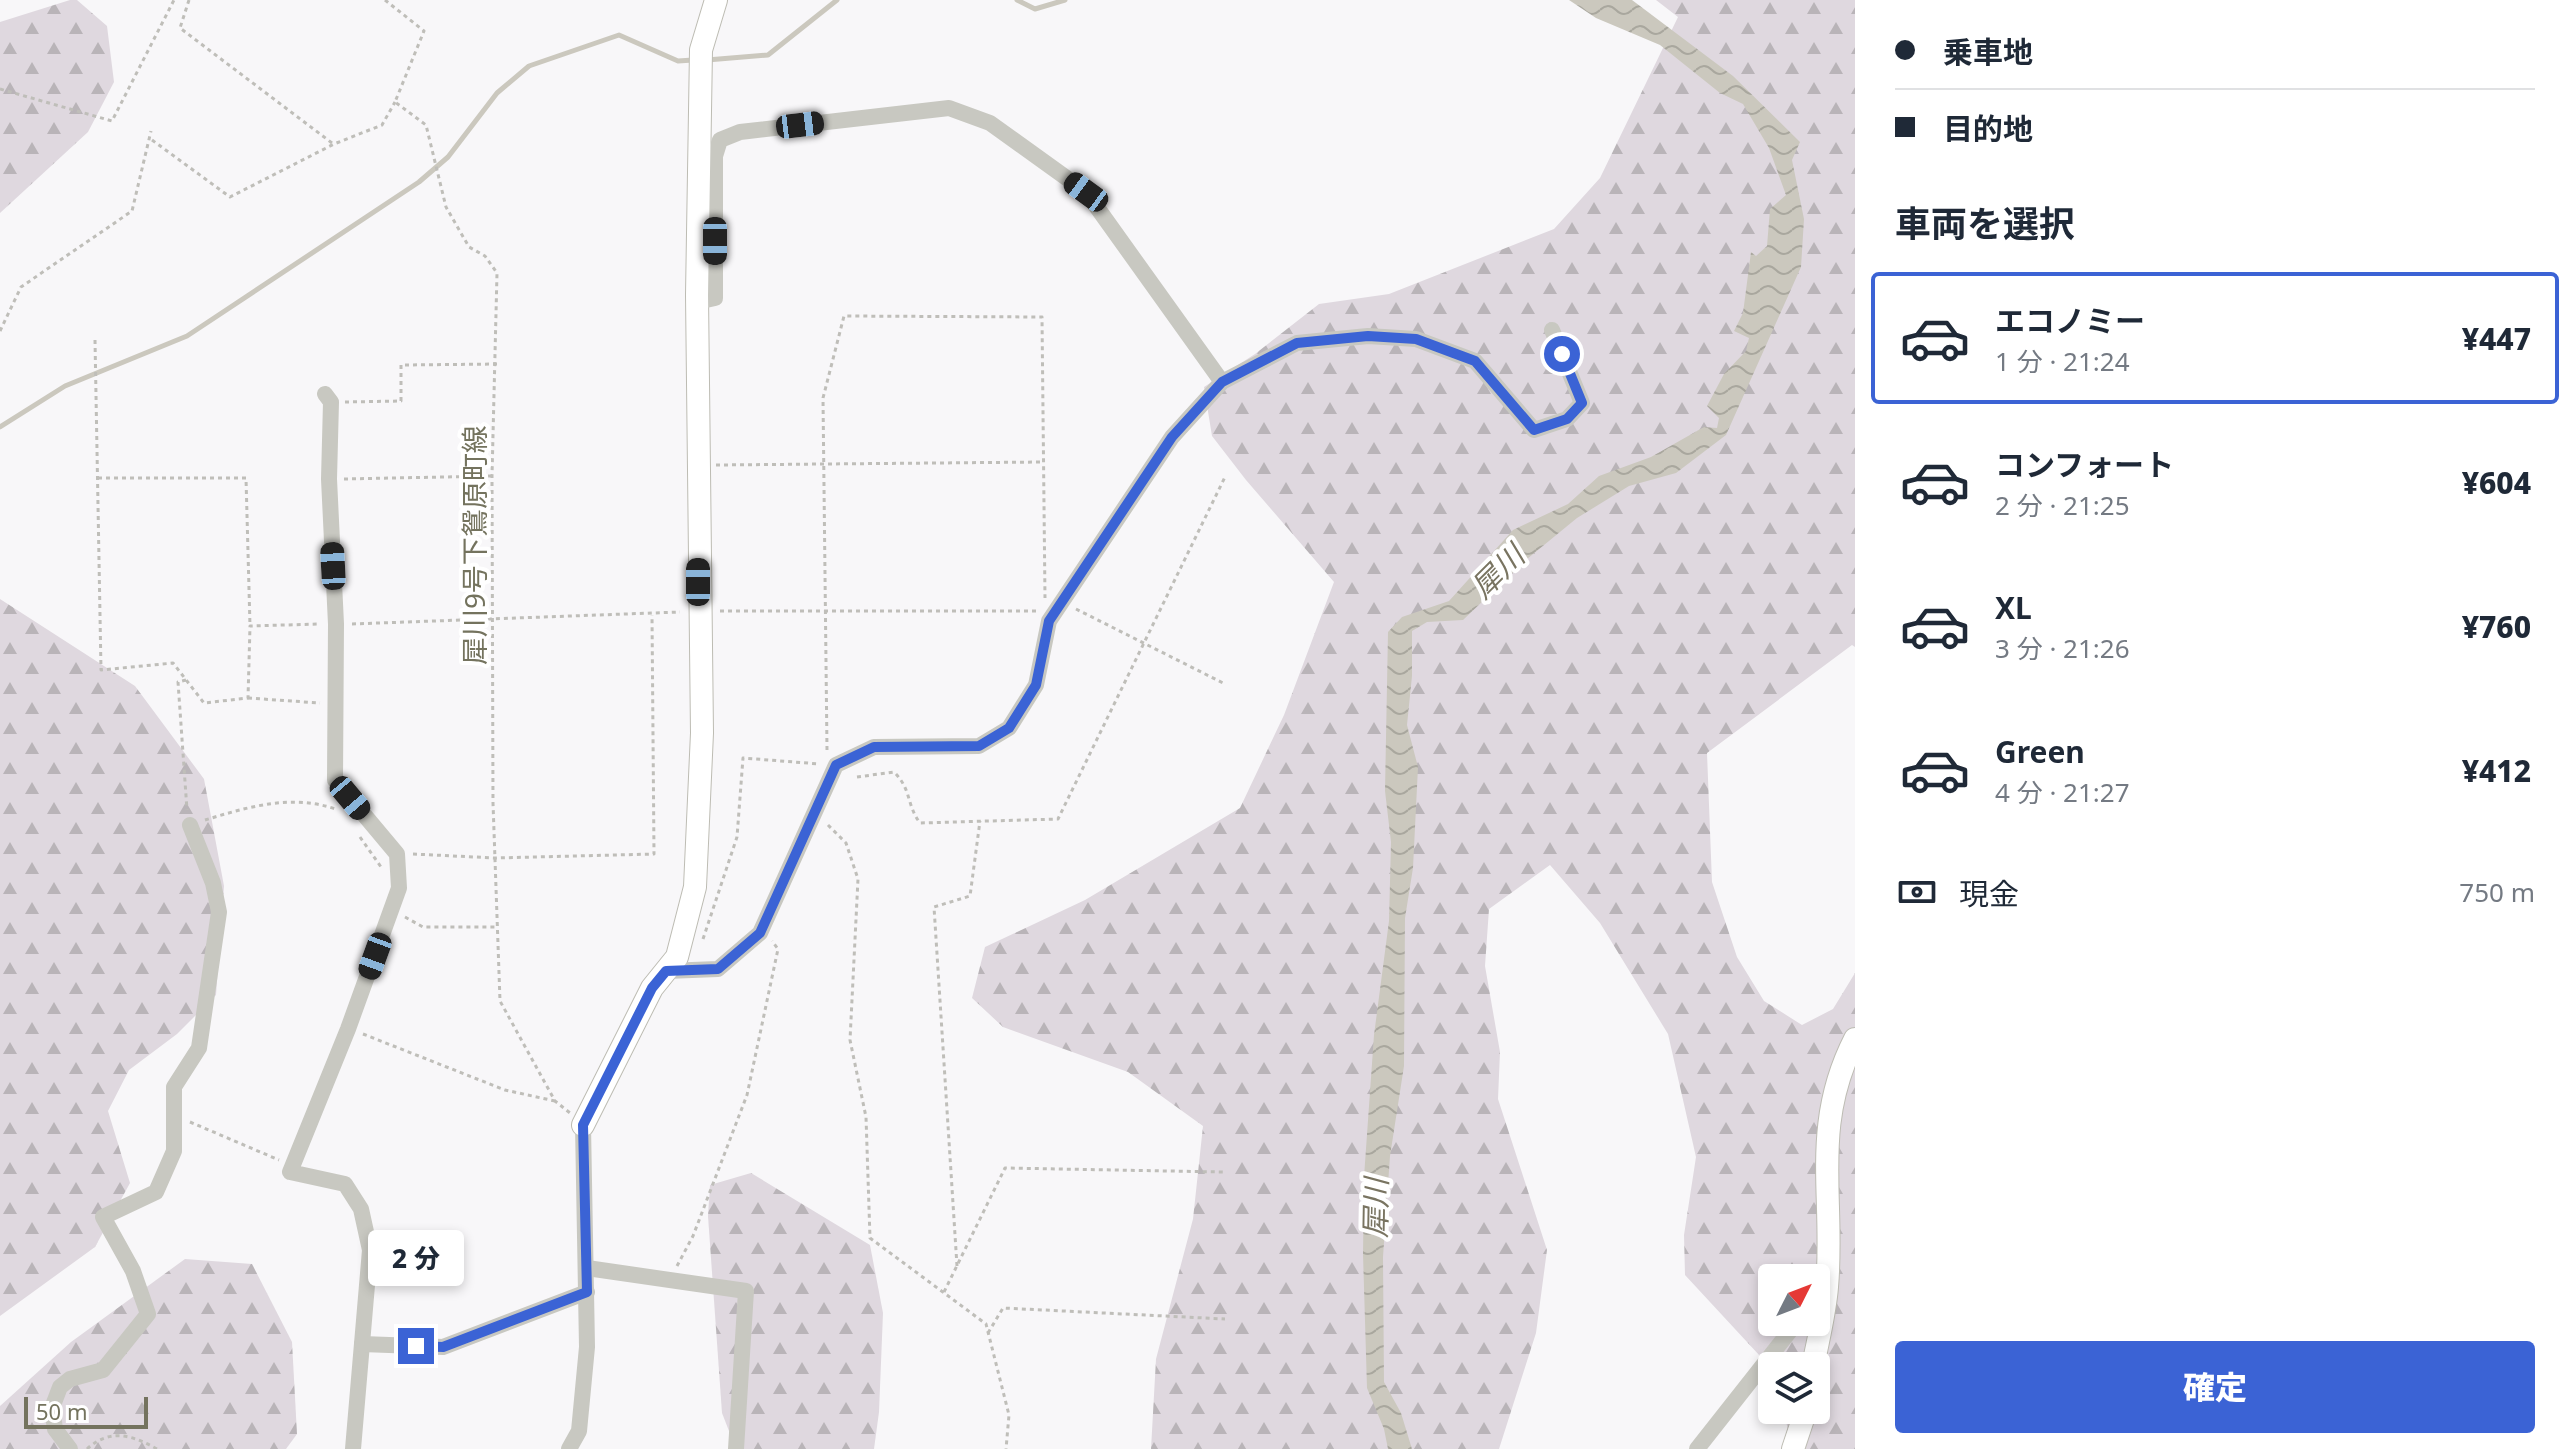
<!DOCTYPE html>
<html lang="ja">
<head>
<meta charset="utf-8">
<style>
	body { margin:0; font-family:"Noto Sans","Noto Sans JP",sans-serif; background:#f2f2f3; color:#1f2937; height:100vh; display:flex; flex-direction:column; font-size:30px; white-space:nowrap }
	* { box-sizing:border-box; margin:0 }
	p { font-size:26px; color:#747a83 }
	.icon { flex:none; width:44px; height:44px; fill:none; stroke:currentColor; stroke-width:2; stroke-linecap:round; stroke-linejoin:round }
	.map { position:relative; flex:1; overflow:hidden }
	.details { display:flex; flex-direction:column; background:#fff; width:720px }
	.details>* { flex:none }
	.banner { display:grid; align-content:center; height:176px; padding:0 40px; background:#fff }
	.needle { width:52px; rotate:48deg }
	.tools { position:absolute; left:1758px; top:1264px; display:grid; gap:16px }
	.tools a { display:grid; place-items:center; width:72px; height:72px; border-radius:8px; background:#fff; box-shadow:0 4px 12px #0003; font-size:40px }
	.scale { position:absolute; left:24px; bottom:20px; width:124px; box-sizing:border-box; padding-left:8px; border:4px solid #74735e; border-top:0; font-size:22px; line-height:28px; white-space:nowrap; color:#74735e; -webkit-text-stroke:6px #fff; paint-order:stroke }
	.end { position:absolute; width:36px; height:36px; margin:-18px; border:10px solid #3b63d5; background:#fff; box-shadow:0 0 0 4px #fff }
	.from { border-radius:50% }
	.bubble { position:absolute; height:56px; border-radius:8px; background:#fff; box-shadow:0 4px 12px #0003; font-size:26px; font-weight:800; line-height:56px; text-align:center }
	.car { position:absolute; width:24px; height:48px; margin:-24px -12px; border-radius:10px; box-shadow:0 0 6px 2px #0007; background:linear-gradient(#222 24%,#8ab4d8 0 40%,#222 0 76%,#8ab4d8 0 86%,#222 0) }
	.banner b { display:flex; align-items:center; gap:28px; height:76px; font-size:30px }
	.banner b+b { border-top:2px solid #e0e1e3 }
	.banner i { width:20px; height:20px; background:#1f2937 }
	ul { padding:0; list-style:none }
	li { display:flex; align-items:center; gap:24px; height:132px; margin:0 16px 12px; padding:0 24px; border:4px solid transparent; border-radius:8px }
	li div { flex:1 }
	li b { display:block; font-size:30px }
	li em { font-style:normal; font-weight:800 }
	li.selected { border-color:#3b63d5 }
	li>.icon { width:72px; height:72px; stroke-width:1.5 }
	h2 { padding:0 40px; font-size:36px; line-height:96px }
	.pay { display:flex; align-items:center; gap:20px; height:88px; padding:0 40px; font-size:30px }
	.pay p { margin-inline-start:auto }
	.primary-button { display:flex; gap:16px; margin-top:auto; padding:16px 40px }
	.primary-button a { flex:1; height:92px; border-radius:8px; background:#3b63d5; color:#fff; font-size:32px; font-weight:800; line-height:92px; text-align:center }
	main { display:flex; flex:1; min-height:0 }
	.map>svg:first-child { display:block }
	.forest { fill:url(#forest-firs); fill-rule:evenodd }
	.water { fill:url(#water-waves) }
	.lines { fill:none; stroke-linecap:round; stroke-linejoin:round }
	.stream { stroke:#cbc8be; stroke-width:5 }
	.secondary-casing { stroke:#bdbcb3; stroke-width:24 }
	.path { stroke:#bfbeb9; stroke-width:3; stroke-dasharray:4 4; stroke-linecap:butt }
	.street { stroke:#c8c8c1; stroke-width:16 }
	.secondary { stroke:#fff; stroke-width:22 }
	.route { stroke:#3b63d5; stroke-width:10 }
	.labels { text-anchor:middle; dominant-baseline:central; stroke-width:8; stroke-linejoin:round; paint-order:stroke }
	.street-label { font-size:28px; fill:#74735e; stroke:#fff }
	.water-label { font-size:30px; font-style:italic; fill:#797461; stroke:#fff }
</style>
</head>
<body>
<main>
<div class="map">
<svg width="1855" height="1449" viewBox="0 0 1855 1449">
	<defs>
		<pattern id="forest-firs" width="22" height="20" patternUnits="userSpaceOnUse" patternTransform="scale(2)"><rect width="22" height="20" fill="#dfd8df"/><path d="M5 1l3.5 6h-7zM16 11l3.5 6h-7z" fill="#b9b4b8"/></pattern>
		<pattern id="water-waves" width="16" height="10" patternUnits="userSpaceOnUse" patternTransform="scale(2)"><rect width="16" height="10" fill="#cbc8be"/><path d="M0 5q4-4 8 0t8 0" fill="none" stroke="#a9a79e"/></pattern>
	</defs>
	<rect width="100%" height="100%" fill="#f8f7f9"/>
	<g class="forest">
		<polygon points="70,0 77,0 107,26 114,82 88,132 0,213 0,22"/>
		<path d="M 1656,0 L 1855,0 L 1855,647 L 1852,645 L 1707,753 L 1712,882 L 1737,957 L 1764,1001 L 1802,1025 L 1833,1009 L 1855,973 L 1855,1449 L 1793,1449 L 1783,1410 L 1816,1410 L 1816,1366 L 1772,1369 L 1685,1275 L 1684,1235 L 1696,1157 L 1668,1034 L 1600,923 L 1550,865 L 1489,909 L 1485,966 L 1500,1052 L 1498,1099 L 1547,1250 L 1536,1333 L 1499,1449 L 1151,1449 L 1156,1359 L 1193,1219 L 1203,1126 L 1128,1072 L 1003,1027 L 972,998 L 985,947 L 1085,900 L 1240,808 L 1284,715 L 1334,582 L 1246,480 L 1212,436 L 1204,387 L 1255,354 L 1319,304 L 1389,294 L 1554,229 L 1600,178 L 1678,17 ZM 1772,1278 L 1816,1278 L 1816,1322 L 1772,1322 Z"/>
		<polygon points="0,599 135,686 204,779 224,886 216,995 177,1034 129,1070 108,1111 130,1183 95,1247 0,1316"/>
		<polygon points="751,1173 870,1245 883,1313 879,1412 874,1449 736,1449 722,1413 708,1216 710,1185"/>
		<polygon points="185,1259 252,1264 292,1342 297,1434 286,1449 0,1449 0,1406 71,1342"/>
	</g>
	<polygon class="water" points="1569,0 1632,0 1733,76 1800,142 1792,160 1804,219 1801,267 1726,435 1676,473 1629,486 1577,518 1527,559 1463,620 1427,622 1412,631 1412,676 1407,725 1418,767 1413,868 1405,918 1404,1066 1390,1156 1383,1257 1384,1382 1401,1413 1412,1449 1388,1449 1384,1429 1367,1388 1363,1254 1364,1177 1374,1035 1389,921 1391,842 1385,791 1388,632 1402,617 1449,601 1513,530 1568,504 1599,476 1651,457 1704,427 1717,428 1719,418 1707,406 1724,374 1746,351 1749,338 1734,331 1743,313 1751,252 1756,256 1767,246 1770,209 1786,195 1769,148 1743,104 1720,93 1660,45 1596,18"/>
	<g class="lines">
		<g class="stream">
			<polyline points="1017,0 1035,9 1065,0"/>
			<polyline points="707,60 768,55 837,0"/>
			<polyline points="0,427 65,386 187,336 419,182 448,157 497,93 529,66 619,35 678,61 693,60"/>
		</g>
		<defs>
			<g id="secondary">
				<polyline points="583,1125 652,988 677,957 695,887 702,733 697,295 701,50 716,0"/>
				<path d="M 1813,1366 C 1818,1340 1825,1313 1827,1287 C 1835,1197 1810,1127 1855,1039"/>
				<polyline points="1793,1449 1806,1410"/>
			</g>
		</defs>
		<use href="#secondary" class="secondary-casing"/>
		<g class="path">
			<polyline points="189,0 180,28 332,143"/>
			<polyline points="385,0 424,31 395,102 426,125 446,207 469,247 485,256 497,273 492,476 493,803 500,1001 555,1101 570,1113"/>
			<polyline points="0,89 112,121 174,0"/>
			<polyline points="152,140 230,197 334,144 382,125 395,102"/>
			<polyline points="0,331 21,287 132,211 151,131"/>
			<polyline points="95,340 101,670 173,663 204,703 248,698 250,626 320,624"/>
			<polyline points="345,402 401,401 401,365 497,364"/>
			<polyline points="716,465 1044,462"/>
			<polyline points="98,478 246,478 250,626"/>
			<polyline points="344,479 492,476"/>
			<polyline points="1076,609 1223,683"/>
			<polyline points="720,611 1036,611"/>
			<polyline points="352,624 680,612"/>
			<polyline points="186,680 178,682 187,810"/>
			<polyline points="248,698 320,703"/>
			<polyline points="827,750 823,398 844,316 1042,317 1045,598"/>
			<path d="M 857,777 L 894,772 C 912,790 906,804 920,823 L 1058,819 L 1225,477"/>
			<path d="M 205,820 C 248,807 293,793 338,810"/>
			<polyline points="828,825 846,843 858,879 850,1040 866,1117 870,1238 986,1324 1009,1415 1006,1449"/>
			<polyline points="360,837 381,867"/>
			<polyline points="413,854 495,858 654,854 652,615"/>
			<polyline points="405,917 423,927 497,927"/>
			<polyline points="703,939 737,837 743,758 820,764"/>
			<polyline points="363,1034 505,1090 555,1101"/>
			<polyline points="190,1122 279,1160"/>
			<polyline points="677,1266 693,1236 747,1095 778,949 772,941"/>
			<polyline points="957,1266 934,907 970,896 980,821"/>
			<polyline points="944,1292 1005,1168 1223,1172"/>
			<polyline points="988,1333 1003,1308 1225,1319"/>
			<path d="M 87,1449 C 110,1428 132,1435 157,1449"/>
		</g>
		<g class="street">
			<polyline points="697,302 715,298 715,156 720,140 740,132 949,108 990,123 1086,192 1222,382"/>
			<polyline points="325,394 331,402 329,479 336,624 335,780 397,854 399,888 348,1029 290,1172 345,1184 361,1209 370,1250 353,1449"/>
			<polyline points="666,971 718,969 760,933 836,765 874,747 979,746 1009,728 1036,685 1049,621 1172,437 1222,382 1297,343 1368,336 1416,339 1475,361 1534,430 1567,419 1582,403 1552,330"/>
			<polyline points="587,1268 746,1291 736,1449"/>
			<polyline points="362,1344 443,1347 587,1292"/>
			<polyline points="70,1449 55,1429 52,1408 60,1387 70,1379 103,1370 148,1314 133,1271 103,1217 156,1192 174,1151 174,1087 199,1048 219,912 213,883 190,825"/>
			<polyline points="569,1449 579,1431 587,1347 583,1125"/>
			<polyline points="1697,1449 1797,1322"/>
		</g>
		<use href="#secondary" class="secondary"/>
	</g>
	<g class="lines">
		<polyline class="route" points="416,1346 443,1347 587,1292 583,1125 652,988 666,971 718,969 760,933 836,765 874,747 979,746 1009,728 1036,685 1049,621 1172,437 1222,382 1297,343 1368,336 1416,339 1475,361 1534,430 1567,419 1582,403 1562,354"/>
	</g>
	<g class="labels">
		<g class="street-label">
			<text transform="translate(474 545) rotate(-90)">犀川9号下鴛原町線</text>
		</g>
		<g class="water-label">
			<text transform="translate(1497 571) rotate(-45)">犀川</text>
			<text transform="translate(1375 1208) rotate(-89)">犀川</text>
		</g>
	</g>
</svg>
<div class="tools">
<a><svg class="needle" viewBox="-14 -14 28 28"><path d="M0-13l5 13h-10z" fill="#e53935"/><path d="M0 13l5-13h-10z" fill="#747a83"/></svg></a>
<a><svg class="icon" aria-label="layers" viewBox="0 0 24 24"><path d="M12 4l9 5-9 5-9-5zM3 14l9 5 9-5"/></svg></a>
</div>
<div class="scale">50 m</div>
<i class="end from" style="left:1562px;top:354px"></i>
<i class="end" style="left:416px;top:1346px"></i>
<div class="bubble" style="left:368px;top:1230px;width:96px">2 分</div>
<i class="car" style="left:800px;top:125px;rotate:83deg"></i>
<i class="car" style="left:1086px;top:192px;rotate:306deg"></i>
<i class="car" style="left:715px;top:241px;rotate:180deg"></i>
<i class="car" style="left:333px;top:566px;rotate:357deg"></i>
<i class="car" style="left:698px;top:582px;rotate:0deg"></i>
<i class="car" style="left:350px;top:798px;rotate:140deg"></i>
<i class="car" style="left:375px;top:956px;rotate:200deg"></i>
</div>
<section class="details">
<div class="banner">
<b><i class="from"></i>乗車地</b>
<b><i></i>目的地</b>
</div>
<h2>車両を選択</h2>
<ul>
<li class="selected"><svg class="icon" aria-label="car" viewBox="0 0 24 24"><path d="M5 17H2v-5l4-1 3-4h7l3 4 3 1v5h-3M9 17h6M6 11h13"/><circle cx="7" cy="17" r="2"/><circle cx="17" cy="17" r="2"/></svg><div><b>エコノミー</b><p>1 分 · 21:24</p></div><em>¥447</em></li>
<li><svg class="icon" aria-label="car" viewBox="0 0 24 24"><path d="M5 17H2v-5l4-1 3-4h7l3 4 3 1v5h-3M9 17h6M6 11h13"/><circle cx="7" cy="17" r="2"/><circle cx="17" cy="17" r="2"/></svg><div><b>コンフォート</b><p>2 分 · 21:25</p></div><em>¥604</em></li>
<li><svg class="icon" aria-label="car" viewBox="0 0 24 24"><path d="M5 17H2v-5l4-1 3-4h7l3 4 3 1v5h-3M9 17h6M6 11h13"/><circle cx="7" cy="17" r="2"/><circle cx="17" cy="17" r="2"/></svg><div><b>XL</b><p>3 分 · 21:26</p></div><em>¥760</em></li>
<li><svg class="icon" aria-label="car" viewBox="0 0 24 24"><path d="M5 17H2v-5l4-1 3-4h7l3 4 3 1v5h-3M9 17h6M6 11h13"/><circle cx="7" cy="17" r="2"/><circle cx="17" cy="17" r="2"/></svg><div><b>Green</b><p>4 分 · 21:27</p></div><em>¥412</em></li>
</ul>
<div class="pay"><svg class="icon" aria-label="cash" viewBox="0 0 24 24"><path d="M3 7h18v10H3z"/><circle cx="12" cy="12" r="2"/></svg>現金<p>750 m</p></div>
<div class="primary-button"><a>確定</a></div>
</section>
</main>
</body>
</html>
